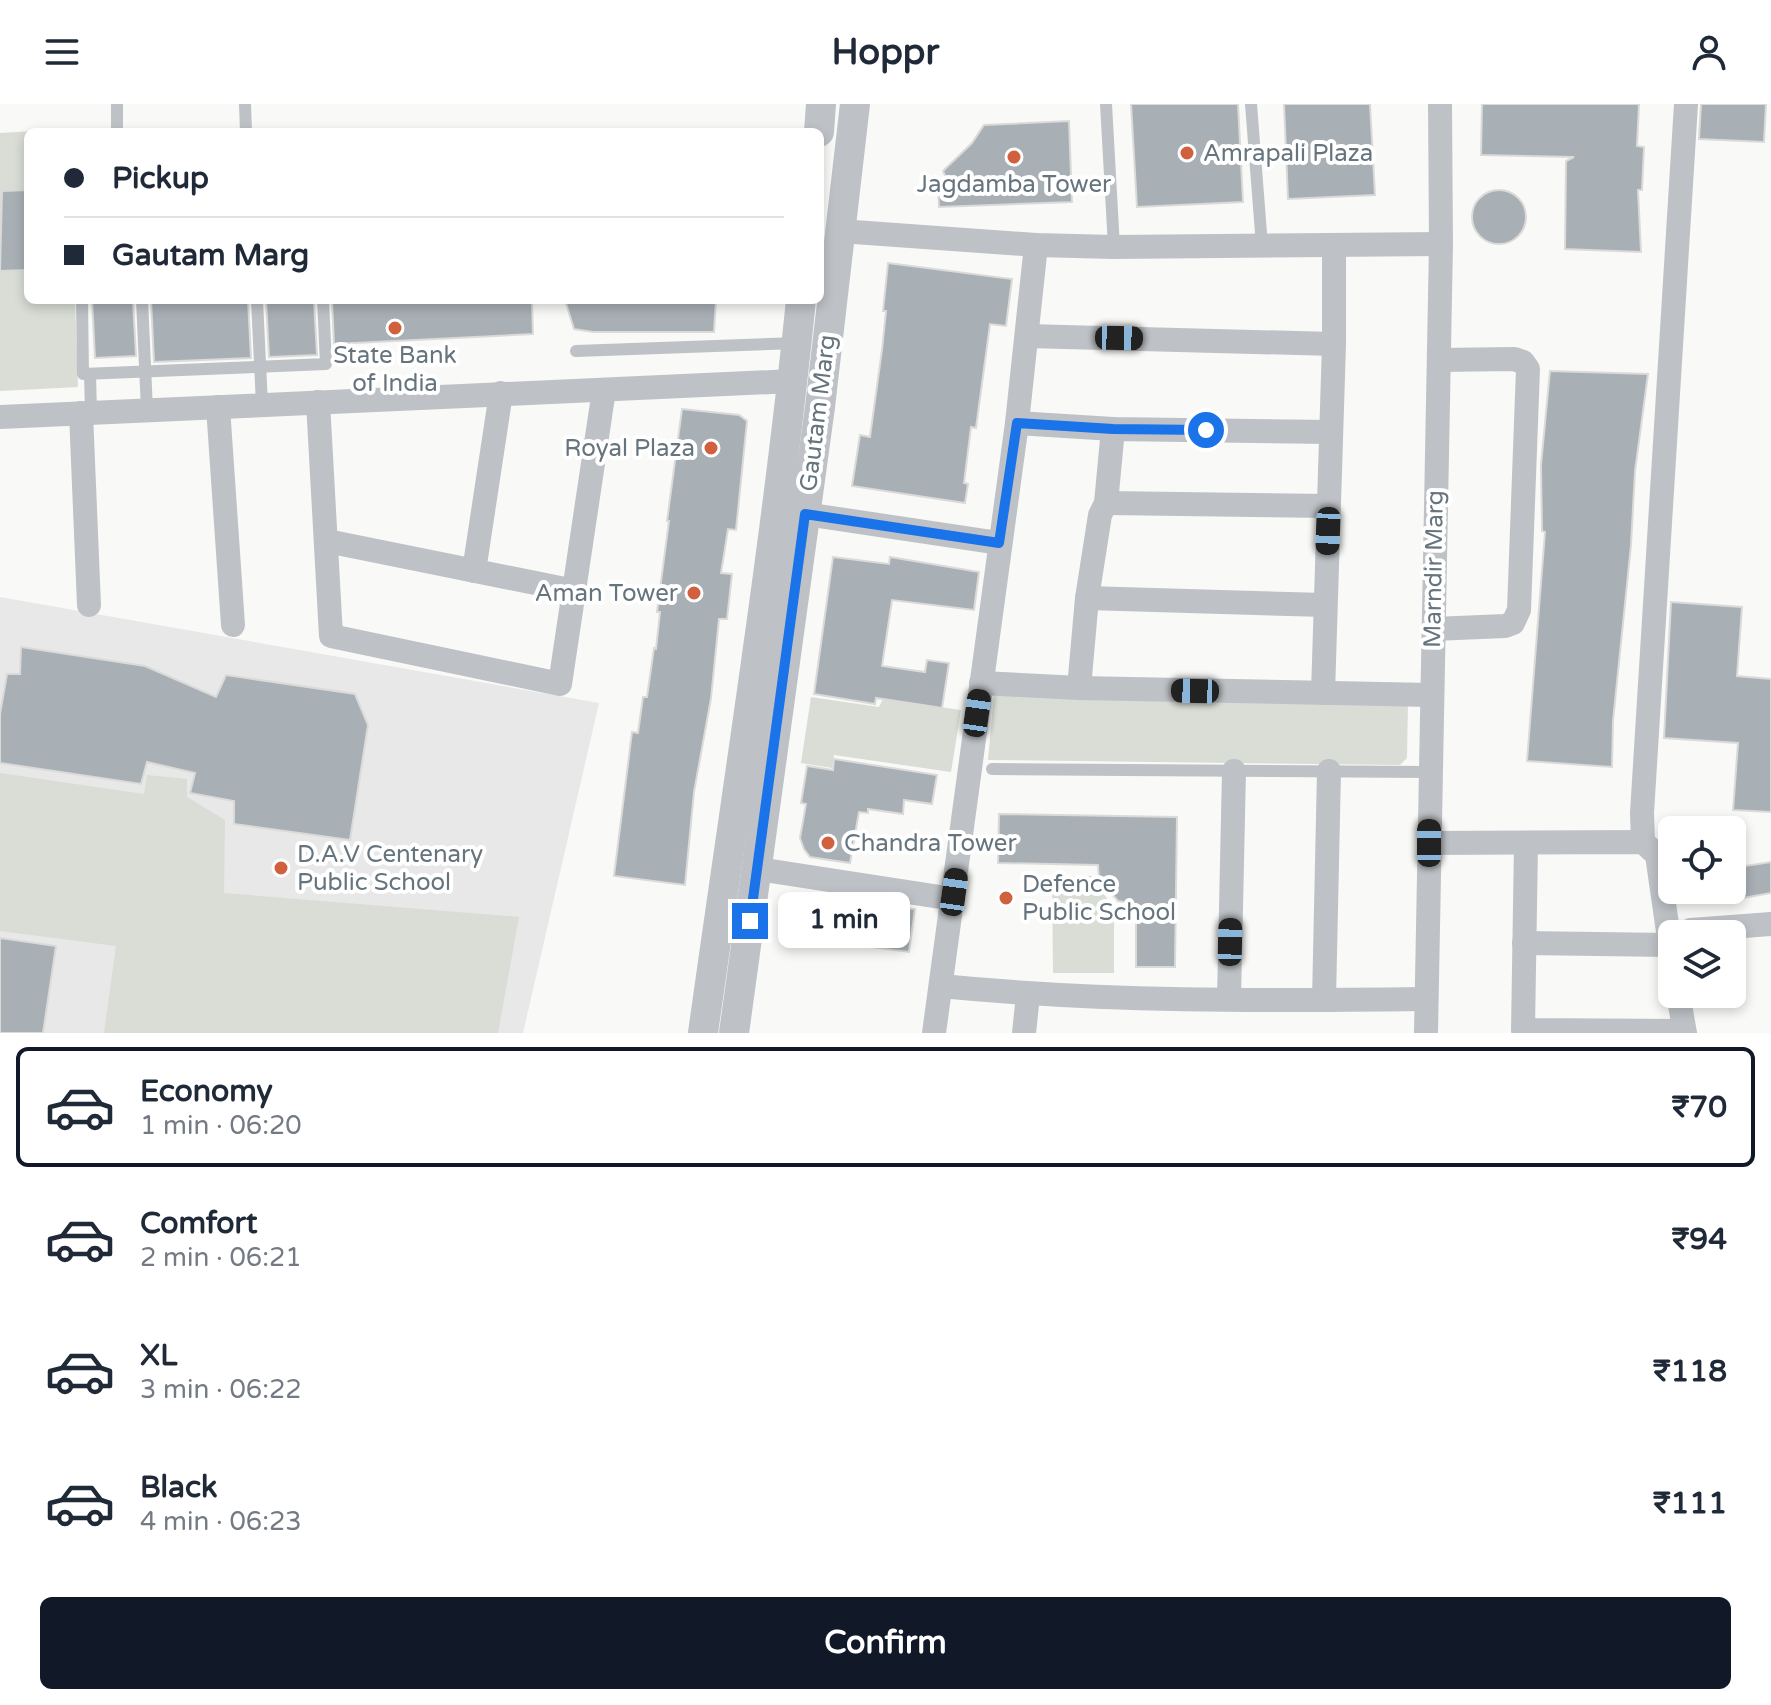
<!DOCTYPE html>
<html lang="en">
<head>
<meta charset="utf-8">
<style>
	body { margin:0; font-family:"Varela Round",sans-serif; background:#f2f2f3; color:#1f2937; height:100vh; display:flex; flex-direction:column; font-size:30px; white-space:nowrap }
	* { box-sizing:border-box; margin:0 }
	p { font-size:26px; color:#747a83 }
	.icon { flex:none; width:44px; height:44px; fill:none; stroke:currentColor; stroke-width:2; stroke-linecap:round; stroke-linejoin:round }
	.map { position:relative; height:929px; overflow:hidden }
	.drawer { display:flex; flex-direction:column; background:#fff; flex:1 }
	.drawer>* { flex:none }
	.hud { position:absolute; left:24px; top:24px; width:800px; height:176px; border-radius:12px; box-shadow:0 4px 12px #0003; display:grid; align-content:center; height:176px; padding:0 40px; background:#fff }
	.controls { position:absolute; left:1658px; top:712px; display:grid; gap:16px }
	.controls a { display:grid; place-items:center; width:88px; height:88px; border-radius:12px; background:#fff; box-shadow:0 4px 12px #0003; font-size:40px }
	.end { position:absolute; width:36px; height:36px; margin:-18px; border:10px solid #1a73e8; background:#fff; box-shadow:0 0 0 4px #fff }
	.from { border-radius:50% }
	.bubble { position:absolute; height:56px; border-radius:12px; background:#fff; box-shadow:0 4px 12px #0003; font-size:26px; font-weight:700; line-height:56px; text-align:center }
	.car { position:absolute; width:24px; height:48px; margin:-24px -12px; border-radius:10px; box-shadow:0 0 6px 2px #0007; background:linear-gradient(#222 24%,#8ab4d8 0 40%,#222 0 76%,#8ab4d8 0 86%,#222 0) }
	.hud b { display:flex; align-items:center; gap:28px; height:76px; font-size:30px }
	.hud b+b { border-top:2px solid #e0e1e3 }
	.hud i { width:20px; height:20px; background:#1f2937 }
	ul { padding:14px 0 0; list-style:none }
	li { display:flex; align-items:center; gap:24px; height:120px; margin:0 16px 12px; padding:0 24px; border:4px solid transparent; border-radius:12px }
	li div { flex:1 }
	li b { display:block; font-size:30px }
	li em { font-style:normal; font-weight:700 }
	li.on { border-color:#111827 }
	li>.icon { width:72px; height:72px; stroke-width:1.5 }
	.button { display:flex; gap:16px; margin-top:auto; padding:16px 40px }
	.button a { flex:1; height:92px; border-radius:12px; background:#111827; color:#fff; font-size:32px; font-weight:700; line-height:92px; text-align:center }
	header { display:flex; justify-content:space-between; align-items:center; height:104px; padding:0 40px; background:#fff; font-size:36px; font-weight:700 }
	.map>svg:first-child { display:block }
	.built { fill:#e7e8e7 }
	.green { fill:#d9ddd6 }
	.building { fill:#a8afb5; stroke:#dadad9; stroke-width:2 }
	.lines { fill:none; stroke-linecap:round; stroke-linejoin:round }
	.service { stroke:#bec2c6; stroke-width:12 }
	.minor { stroke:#bec2c6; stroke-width:24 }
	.tertiary { stroke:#bec2c6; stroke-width:30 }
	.route { stroke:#1a73e8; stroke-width:10 }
	.poi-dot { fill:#d1603f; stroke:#fff; stroke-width:3 }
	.labels { text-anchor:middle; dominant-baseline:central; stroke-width:8; stroke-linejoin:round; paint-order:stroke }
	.poi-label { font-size:24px; fill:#66747e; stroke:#fff; text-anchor:start }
	.street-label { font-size:24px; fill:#66747e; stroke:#fff }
</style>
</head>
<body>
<header><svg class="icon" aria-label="menu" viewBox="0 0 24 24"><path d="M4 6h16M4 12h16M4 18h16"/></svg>Hoppr<svg class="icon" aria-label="person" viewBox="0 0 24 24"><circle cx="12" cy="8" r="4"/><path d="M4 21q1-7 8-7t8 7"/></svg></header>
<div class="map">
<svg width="1771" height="929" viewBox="0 0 1771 929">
	<rect width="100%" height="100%" fill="#f9f9f7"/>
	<polygon class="built" points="0,493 599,599 523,929 0,929"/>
	<g class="green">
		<polygon points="67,25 67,28 28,28 28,196 75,196 78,283 0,287 0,29"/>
		<polygon points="994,591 1408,597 1407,654 1400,661 988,656"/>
		<polygon points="811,593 879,603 883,595 961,606 951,668 834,651 832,664 801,659"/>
		<polygon points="0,669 144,690 147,671 187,675 187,693 225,716 224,789 519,813 498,929 104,929 116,842 0,827"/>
		<polygon points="1052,772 1094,772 1095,778 1114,804 1114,869 1053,869"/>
	</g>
	<g class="building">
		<polygon points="1131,0 1238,0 1243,98 1137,103"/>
		<polygon points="1284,0 1370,0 1375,91 1288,95"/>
		<polygon points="1482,0 1639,0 1637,42 1644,43 1642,86 1638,86 1641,148 1565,145 1566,57 1574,53 1481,51"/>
		<polygon points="1701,0 1766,0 1764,38 1699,35"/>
		<polygon points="1069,17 1072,98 939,103 938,85 949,81 943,67 972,39 984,21"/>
		<polygon points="28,86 28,166 0,167 2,87"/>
		<circle cx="1499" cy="113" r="27"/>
		<polygon points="888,159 1012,175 1006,222 990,220 976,324 971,323 964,379 968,380 965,399 852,382 860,331 870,333 882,246 886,207 883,207"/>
		<polygon points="92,196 133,196 136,252 95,254"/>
		<polygon points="151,196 248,196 251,254 154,258"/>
		<polygon points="266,196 314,196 317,251 269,253"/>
		<polygon points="332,196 532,196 533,230 334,240"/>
		<polygon points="565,196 716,196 714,228 593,228 574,225"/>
		<polygon points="1550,267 1648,270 1635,367 1631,441 1613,617 1612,663 1527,657 1545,428 1542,427 1541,361"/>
		<polygon points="682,305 739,311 747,317 736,426 728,425 721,469 732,470 727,515 719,515 711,594 694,688 685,781 614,772 632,628 638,629 643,593 647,593 654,544 656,545 660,508 657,508 669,417 667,417"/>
		<polygon points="833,453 889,460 890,453 979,468 974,506 892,496 882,562 925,568 927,556 949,559 942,604 876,594 875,600 814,590"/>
		<polygon points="1671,498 1742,503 1737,572 1771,575 1771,708 1733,706 1738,639 1664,634"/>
		<polygon points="21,543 145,562 216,593 226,571 355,590 368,621 350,736 234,720 234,697 190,689 195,669 147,658 141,680 0,659 0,610 7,570 20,570"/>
		<polygon points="834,655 937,671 932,700 904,696 903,710 868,705 868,709 859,708 850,759 810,753 804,745 800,734 806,700 801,699 807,662 833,666"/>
		<polygon points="999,710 1177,713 1175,863 1136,863 1136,800 1118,797 1099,775 1098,761 998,759"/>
		<polygon points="1771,758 1771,789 1732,796 1732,764"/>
		<polygon points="860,798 915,805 909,848 854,841"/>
		<polygon points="0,834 56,842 43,929 0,929"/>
	</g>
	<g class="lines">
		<g class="service">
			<polyline points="117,0 117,28"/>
			<polyline points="245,0 246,28"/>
			<polyline points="1106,0 1114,143"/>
			<polyline points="1251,0 1262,142"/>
			<polyline points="82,196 83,270 326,260 323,196"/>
			<polyline points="142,196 147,306"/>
			<polyline points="257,196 262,301"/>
			<polyline points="576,247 797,239"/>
			<polyline points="90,270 91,308"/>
			<polyline points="992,665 1429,668"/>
		</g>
		<g class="minor">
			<polyline points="840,127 1036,141 1114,143 1441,140"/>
			<polyline points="1027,232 1334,240"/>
			<polyline points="318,298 331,532 560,580 604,286"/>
			<polyline points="218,303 233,521"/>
			<polyline points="81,309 89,501"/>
			<polyline points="0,313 794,277"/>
			<polyline points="1017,319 1113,325 1331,328"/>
			<polyline points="1106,399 1328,402"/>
			<polyline points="805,410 999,439"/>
			<polyline points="327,437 575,487"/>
			<polyline points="474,467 501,289"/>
			<polyline points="1087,494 1325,501"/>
			<polyline points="1433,525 1505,522 1513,519 1519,506 1528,265 1523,258 1514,255 1439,256"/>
			<polyline points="981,579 1079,584 1431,591"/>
			<polyline points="1079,584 1087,494 1100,411 1106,399 1113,325"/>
			<polyline points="1323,589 1334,240 1334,141"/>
			<polyline points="1643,738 1642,709 1686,0"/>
			<polyline points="1429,739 1643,738 1657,751 1672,855"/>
			<polyline points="1526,740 1523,926 1684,927"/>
			<polyline points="758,765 953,795"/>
			<polyline points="1692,830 1691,826 1771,820"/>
			<polyline points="1524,839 1670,841"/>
			<path d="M 941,882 C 1102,898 1265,897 1426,895"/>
			<polyline points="1678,890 1685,929"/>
			<polyline points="1229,895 1234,667"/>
			<polyline points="1324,896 1329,667"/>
			<polyline points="934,929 1017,319 1036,141"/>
			<polyline points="1024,929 1028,891"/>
			<polyline points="1426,929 1441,140 1440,0"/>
		</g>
		<g class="tertiary">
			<polyline points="819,28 821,0"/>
			<path d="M 703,929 C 737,685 776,441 801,196"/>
			<polyline points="734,929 820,303 855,0"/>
		</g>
	</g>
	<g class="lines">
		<polyline class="route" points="750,817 805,410 999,439 1017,319 1113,325 1206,326"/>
	</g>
	<g class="poi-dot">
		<circle cx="1187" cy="49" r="8"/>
		<circle cx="1014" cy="53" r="8"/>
		<circle cx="395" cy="224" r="8"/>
		<circle cx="711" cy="344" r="8"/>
		<circle cx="694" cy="489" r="8"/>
		<circle cx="828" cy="739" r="8"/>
		<circle cx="281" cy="764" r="8"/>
		<circle cx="1006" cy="794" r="8"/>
	</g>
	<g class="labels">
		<g class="poi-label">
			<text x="1203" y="49">Amrapali Plaza</text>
			<text x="1014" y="80" text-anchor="middle">Jagdamba Tower</text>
			<text x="395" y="251" text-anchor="middle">State Bank<tspan x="395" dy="28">of India</tspan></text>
			<text x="695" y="344" text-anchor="end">Royal Plaza</text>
			<text x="678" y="489" text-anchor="end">Aman Tower</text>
			<text x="844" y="739">Chandra Tower</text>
			<text x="297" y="750">D.A.V Centenary<tspan x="297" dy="28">Public School</tspan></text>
			<text x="1022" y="780">Defence<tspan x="1022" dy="28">Public School</tspan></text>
		</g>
		<g class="street-label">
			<text transform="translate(818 309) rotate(-83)">Gautam Marg</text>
			<text transform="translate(1434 465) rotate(-89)">Marndir Marg</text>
		</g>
	</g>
</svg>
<div class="controls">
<a><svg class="icon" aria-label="locate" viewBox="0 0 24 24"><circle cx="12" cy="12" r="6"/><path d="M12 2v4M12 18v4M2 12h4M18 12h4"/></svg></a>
<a><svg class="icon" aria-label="layers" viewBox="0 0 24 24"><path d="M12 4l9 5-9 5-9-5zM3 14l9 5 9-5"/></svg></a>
</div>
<i class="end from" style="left:1206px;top:326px"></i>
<i class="end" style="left:750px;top:817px"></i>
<div class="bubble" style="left:778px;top:788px;width:132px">1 min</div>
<i class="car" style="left:1119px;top:234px;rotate:91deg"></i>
<i class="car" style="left:1328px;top:427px;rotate:182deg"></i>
<i class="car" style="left:1195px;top:587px;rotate:271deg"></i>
<i class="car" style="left:977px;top:609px;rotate:8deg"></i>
<i class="car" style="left:1429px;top:739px;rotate:0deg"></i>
<i class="car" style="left:954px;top:788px;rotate:8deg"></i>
<i class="car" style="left:1230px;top:838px;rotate:1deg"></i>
<div class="hud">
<b><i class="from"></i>Pickup</b>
<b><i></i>Gautam Marg</b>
</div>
</div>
<section class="drawer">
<ul>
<li class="on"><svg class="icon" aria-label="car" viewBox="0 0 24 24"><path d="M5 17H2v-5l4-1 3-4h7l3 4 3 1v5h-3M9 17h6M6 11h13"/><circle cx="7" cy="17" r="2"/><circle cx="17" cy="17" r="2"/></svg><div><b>Economy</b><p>1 min · 06:20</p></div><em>₹70</em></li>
<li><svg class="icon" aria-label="car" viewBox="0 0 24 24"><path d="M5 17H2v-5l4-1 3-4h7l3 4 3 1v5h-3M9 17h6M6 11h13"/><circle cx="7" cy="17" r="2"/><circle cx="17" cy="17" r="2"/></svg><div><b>Comfort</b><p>2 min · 06:21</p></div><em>₹94</em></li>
<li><svg class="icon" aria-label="car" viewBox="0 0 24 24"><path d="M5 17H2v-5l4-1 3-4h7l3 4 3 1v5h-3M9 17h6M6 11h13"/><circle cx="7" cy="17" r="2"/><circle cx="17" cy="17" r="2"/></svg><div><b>XL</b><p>3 min · 06:22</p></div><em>₹118</em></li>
<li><svg class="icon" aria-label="car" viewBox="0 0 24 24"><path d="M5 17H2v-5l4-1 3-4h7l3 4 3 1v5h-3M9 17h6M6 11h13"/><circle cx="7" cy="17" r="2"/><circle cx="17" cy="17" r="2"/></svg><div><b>Black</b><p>4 min · 06:23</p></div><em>₹111</em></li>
</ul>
<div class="button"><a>Confirm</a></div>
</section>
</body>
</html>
